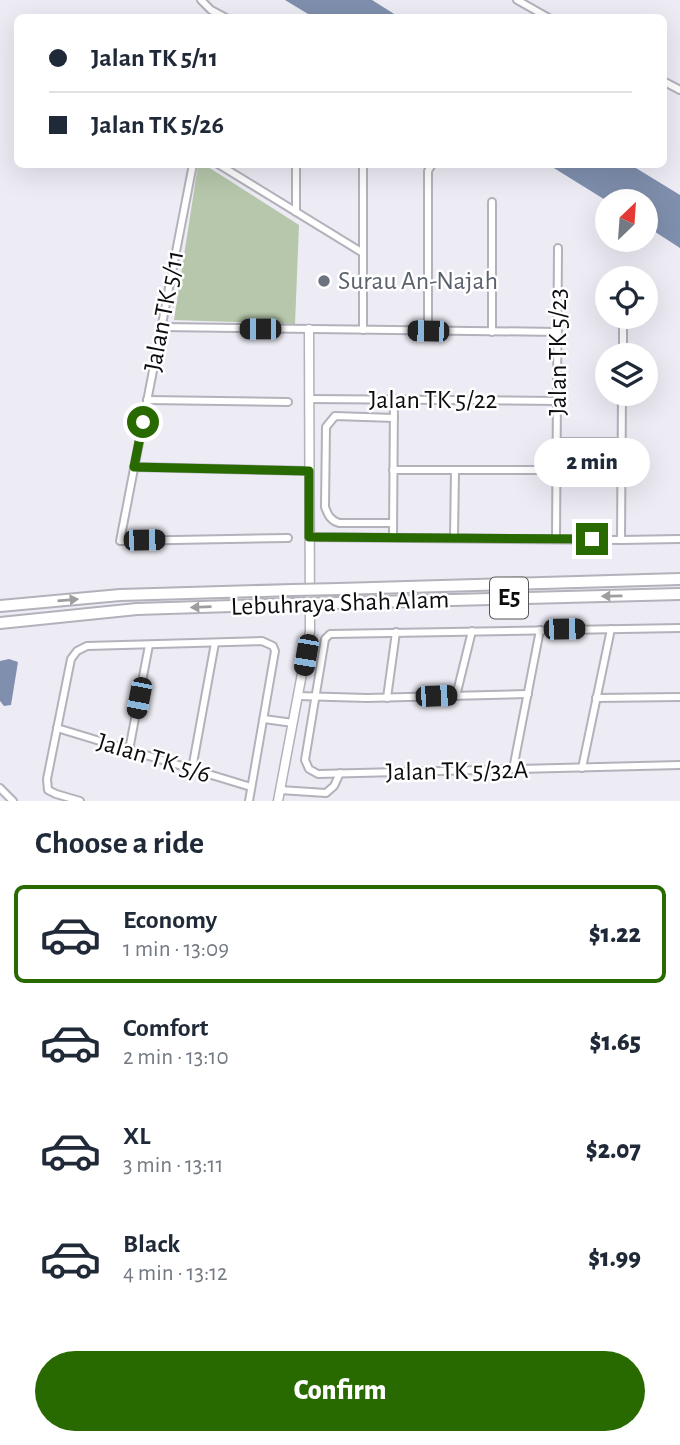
<!DOCTYPE html>
<html lang="en">
<head>
<meta charset="utf-8">
<style>
	body { margin:0; font-family:"Alegreya Sans",sans-serif; background:#f2f2f3; color:#1f2937; height:100vh; display:flex; flex-direction:column; font-size:26px; white-space:nowrap }
	* { box-sizing:border-box; margin:0 }
	p { font-size:23px; color:#747a83 }
	.icon { flex:none; width:38px; height:38px; fill:none; stroke:currentColor; stroke-width:2; stroke-linecap:round; stroke-linejoin:round }
	.map { position:relative; height:801px; overflow:hidden }
	.panel { display:flex; flex-direction:column; background:#fff; flex:1 }
	.panel>* { flex:none }
	.hud { position:absolute; left:14px; top:14px; width:653px; height:154px; border-radius:10px; box-shadow:0 7px 28px #0002; display:grid; align-content:center; height:154px; padding:0 35px; background:#fff }
	.needle { width:46px; rotate:25deg }
	.controls { position:absolute; left:595px; top:189px; display:grid; gap:14px }
	.controls a { display:grid; place-items:center; width:63px; height:63px; border-radius:50%; background:#fff; box-shadow:0 7px 28px #0002; font-size:35px }
	.end { position:absolute; width:32px; height:32px; margin:-16px; border:9px solid #286a00; background:#fff; box-shadow:0 0 0 4px #fff }
	.from { border-radius:50% }
	.bubble { position:absolute; height:49px; border-radius:24px; background:#fff; box-shadow:0 7px 28px #0002; font-size:23px; font-weight:800; line-height:49px; text-align:center }
	.car { position:absolute; width:21px; height:42px; margin:-21px -10px; border-radius:9px; box-shadow:0 0 5px 2px #0007; background:linear-gradient(#222 24%,#8ab4d8 0 40%,#222 0 76%,#8ab4d8 0 86%,#222 0) }
	.hud b { display:flex; align-items:center; gap:24px; height:66px; font-size:26px }
	.hud b+b { border-top:2px solid #e0e1e3 }
	.hud i { width:18px; height:18px; background:#1f2937 }
	ul { padding:0; list-style:none }
	li { display:flex; align-items:center; gap:21px; height:98px; margin:0 14px 10px; padding:0 21px; border:4px solid transparent; border-radius:10px }
	li div { flex:1 }
	li b { display:block; font-size:26px }
	li em { font-style:normal; font-weight:800 }
	li.on { border-color:#286a00 }
	li>.icon { width:63px; height:63px; stroke-width:1.5 }
	h2 { padding:0 35px; font-size:32px; line-height:84px }
	.button { display:flex; gap:14px; margin-top:auto; padding:14px 35px }
	.button a { flex:1; height:80px; border-radius:42px; background:#286a00; color:#fff; font-size:28px; font-weight:800; line-height:80px; text-align:center }
	.map>svg:first-child { display:block }
	.green { fill:#b6c7ab }
	.water { fill:#7f8fad }
	.lines { fill:none; stroke-linecap:round; stroke-linejoin:round }
	.minor-casing { stroke:#b3b1ba; stroke-width:10 }
	.tertiary-casing { stroke:#b3b1ba; stroke-width:11 }
	.motorway-casing { stroke:#b3b1ba; stroke-width:14 }
	.minor { stroke:#fff; stroke-width:6 }
	.tertiary { stroke:#fff; stroke-width:8 }
	.motorway { stroke:#fff; stroke-width:10 }
	.motorway-bridge-casing { stroke:#b3b1ba; stroke-width:14; stroke-linecap:butt }
	.motorway-bridge { stroke:#fff; stroke-width:10 }
	.oneway { fill:#9e9e9f }
	.route { stroke:#286a00; stroke-width:9 }
	.worship-dot { fill:#6b7280; stroke:#fff; stroke-width:2.5 }
	.labels { text-anchor:middle; dominant-baseline:central; stroke-width:5; stroke-linejoin:round; paint-order:stroke }
	.shield { fill:#fff; stroke:#565557; stroke-width:2 }
	.shield-label { font-size:24px; font-weight:bold; fill:#0d0c0f }
	.worship-label { font-size:26px; fill:#5b616d; stroke:#fff; text-anchor:start }
	.street-label { font-size:26px; fill:#0d0c0f; stroke:#fff }
</style>
</head>
<body>
<div class="map">
<svg width="680" height="801" viewBox="0 0 680 801">
	<rect width="100%" height="100%" fill="#edecf5"/>
	<polygon class="green" points="198,165 205,165 299,225 295,324 174,320"/>
	<g class="water">
		<polygon points="285,0 372,0 399,17 313,17"/>
		<polygon points="549,165 631,165 680,195 680,248 646,226 646,201 607,201"/>
		<polygon points="9,659 18,662 11,705 4,706 0,701 0,661"/>
	</g>
	<g class="lines">
		<defs>
			<g id="minor">
				<polyline points="201,0 211,10 226,18"/>
				<polyline points="517,0 549,18"/>
				<polyline points="663,81 680,90"/>
				<polyline points="193,164 120,541 288,538"/>
				<polyline points="218,164 363,253"/>
				<polyline points="363,164 363,330"/>
				<polyline points="492,202 492,332"/>
				<polyline points="296,212 296,164"/>
				<polyline points="161,327 558,332"/>
				<polyline points="428,331 428,171 431,166"/>
				<polyline points="623,355 623,317"/>
				<polyline points="309,399 557,401"/>
				<polyline points="147,400 288,402"/>
				<polyline points="557,442 622,442"/>
				<polyline points="134,467 309,471"/>
				<polyline points="393,470 557,470"/>
				<path d="M 393,523 L 339,523 C 330,520 328,515 325,507 L 326,427 L 335,416 L 394,418"/>
				<polyline points="309,537 621,540 680,539"/>
				<polyline points="393,537 394,400"/>
				<polyline points="454,538 455,470"/>
				<polyline points="556,539 558,248"/>
				<polyline points="621,540 622,394"/>
				<polyline points="680,628 330,634 325,639 305,760 309,769 318,774 680,765"/>
				<polyline points="298,696 367,698 528,694"/>
				<polyline points="456,696 472,631"/>
				<polyline points="387,698 396,632"/>
				<polyline points="596,698 680,697"/>
				<polyline points="264,719 293,723"/>
				<polyline points="57,728 251,787"/>
				<polyline points="129,750 149,645"/>
				<polyline points="582,768 611,629"/>
				<polyline points="192,769 215,643"/>
				<polyline points="513,769 540,630"/>
				<polyline points="0,788 13,801"/>
				<polyline points="280,790 326,793 334,786 340,773"/>
				<polyline points="80,801 56,794 48,790 47,779 71,659 77,651 87,646 262,641 273,646 275,651 249,801"/>
			</g>
			<polyline id="tertiary" points="278,801 310,631 309,329"/>
			<g id="motorway">
				<polyline points="339,589 680,579"/>
				<polyline points="338,603 680,594"/>
				<polyline points="0,606 120,595 293,590"/>
				<polyline points="0,623 137,609 293,604"/>
			</g>
		</defs>
		<use href="#minor" class="minor-casing"/>
		<use href="#tertiary" class="tertiary-casing"/>
		<use href="#motorway" class="motorway-casing"/>
		<use href="#minor" class="minor"/>
		<use href="#tertiary" class="tertiary"/>
		<use href="#motorway" class="motorway"/>
		<defs>
			<g id="motorway-bridge">
				<polyline points="293,590 339,589"/>
				<polyline points="293,604 338,603"/>
			</g>
		</defs>
		<use href="#motorway-bridge" class="motorway-bridge-casing"/>
		<use href="#motorway-bridge" class="motorway-bridge"/>
	</g>
	<defs><path id="oneway-solid" d="M-6-.8H1V-3.2L6.5 0L1 3.2V.8H-6Z" transform="scale(1.75)"/></defs>
	<g class="oneway">
		<use href="#oneway-solid" transform="translate(612 596) rotate(179)"/>
		<use href="#oneway-solid" transform="translate(68 600) rotate(-5)"/>
		<use href="#oneway-solid" transform="translate(201 607) rotate(178)"/>
	</g>
	<g class="lines">
		<polyline class="route" points="143,422 134,467 309,471 309,537 592,539"/>
	</g>
	<circle class="worship-dot" cx="324" cy="281" r="7"/>
	<g class="labels">
		<rect class="shield" x="490" y="577.5" width="38" height="41" rx="5"/>
		<g class="shield-label">
			<text x="509" y="598">E5</text>
		</g>
		<g class="worship-label">
			<text x="338" y="281">Surau An-Najah</text>
		</g>
		<g class="street-label">
			<text transform="translate(164 311) rotate(-79)">Jalan TK 5/11</text>
			<text transform="translate(558 352) rotate(-90)">Jalan TK 5/23</text>
			<text x="433" y="400">Jalan TK 5/22</text>
			<text transform="translate(340 603) rotate(-2)">Lebuhraya Shah Alam</text>
			<text transform="translate(154 758) rotate(17)">Jalan TK 5/6</text>
			<text transform="translate(457 771) rotate(-1)">Jalan TK 5/32A</text>
		</g>
	</g>
</svg>
<div class="controls">
<a><svg class="needle" viewBox="-14 -14 28 28"><path d="M0-13l5 13h-10z" fill="#e53935"/><path d="M0 13l5-13h-10z" fill="#747a83"/></svg></a>
<a><svg class="icon" aria-label="locate" viewBox="0 0 24 24"><circle cx="12" cy="12" r="6"/><path d="M12 2v4M12 18v4M2 12h4M18 12h4"/></svg></a>
<a><svg class="icon" aria-label="layers" viewBox="0 0 24 24"><path d="M12 4l9 5-9 5-9-5zM3 14l9 5 9-5"/></svg></a>
</div>
<i class="end from" style="left:143px;top:422px"></i>
<i class="end" style="left:592px;top:539px"></i>
<div class="bubble" style="left:534px;top:438px;width:116px">2 min</div>
<i class="car" style="left:260px;top:329px;rotate:270deg"></i>
<i class="car" style="left:428px;top:331px;rotate:271deg"></i>
<i class="car" style="left:144px;top:540px;rotate:89deg"></i>
<i class="car" style="left:564px;top:629px;rotate:89deg"></i>
<i class="car" style="left:306px;top:655px;rotate:190deg"></i>
<i class="car" style="left:436px;top:696px;rotate:88deg"></i>
<i class="car" style="left:139px;top:698px;rotate:191deg"></i>
<div class="hud">
<b><i class="from"></i>Jalan TK 5/11</b>
<b><i></i>Jalan TK 5/26</b>
</div>
</div>
<section class="panel">
<h2>Choose a ride</h2>
<ul>
<li class="on"><svg class="icon" aria-label="car" viewBox="0 0 24 24"><path d="M5 17H2v-5l4-1 3-4h7l3 4 3 1v5h-3M9 17h6M6 11h13"/><circle cx="7" cy="17" r="2"/><circle cx="17" cy="17" r="2"/></svg><div><b>Economy</b><p>1 min · 13:09</p></div><em>$1.22</em></li>
<li><svg class="icon" aria-label="car" viewBox="0 0 24 24"><path d="M5 17H2v-5l4-1 3-4h7l3 4 3 1v5h-3M9 17h6M6 11h13"/><circle cx="7" cy="17" r="2"/><circle cx="17" cy="17" r="2"/></svg><div><b>Comfort</b><p>2 min · 13:10</p></div><em>$1.65</em></li>
<li><svg class="icon" aria-label="car" viewBox="0 0 24 24"><path d="M5 17H2v-5l4-1 3-4h7l3 4 3 1v5h-3M9 17h6M6 11h13"/><circle cx="7" cy="17" r="2"/><circle cx="17" cy="17" r="2"/></svg><div><b>XL</b><p>3 min · 13:11</p></div><em>$2.07</em></li>
<li><svg class="icon" aria-label="car" viewBox="0 0 24 24"><path d="M5 17H2v-5l4-1 3-4h7l3 4 3 1v5h-3M9 17h6M6 11h13"/><circle cx="7" cy="17" r="2"/><circle cx="17" cy="17" r="2"/></svg><div><b>Black</b><p>4 min · 13:12</p></div><em>$1.99</em></li>
</ul>
<div class="button"><a>Confirm</a></div>
</section>
</body>
</html>
